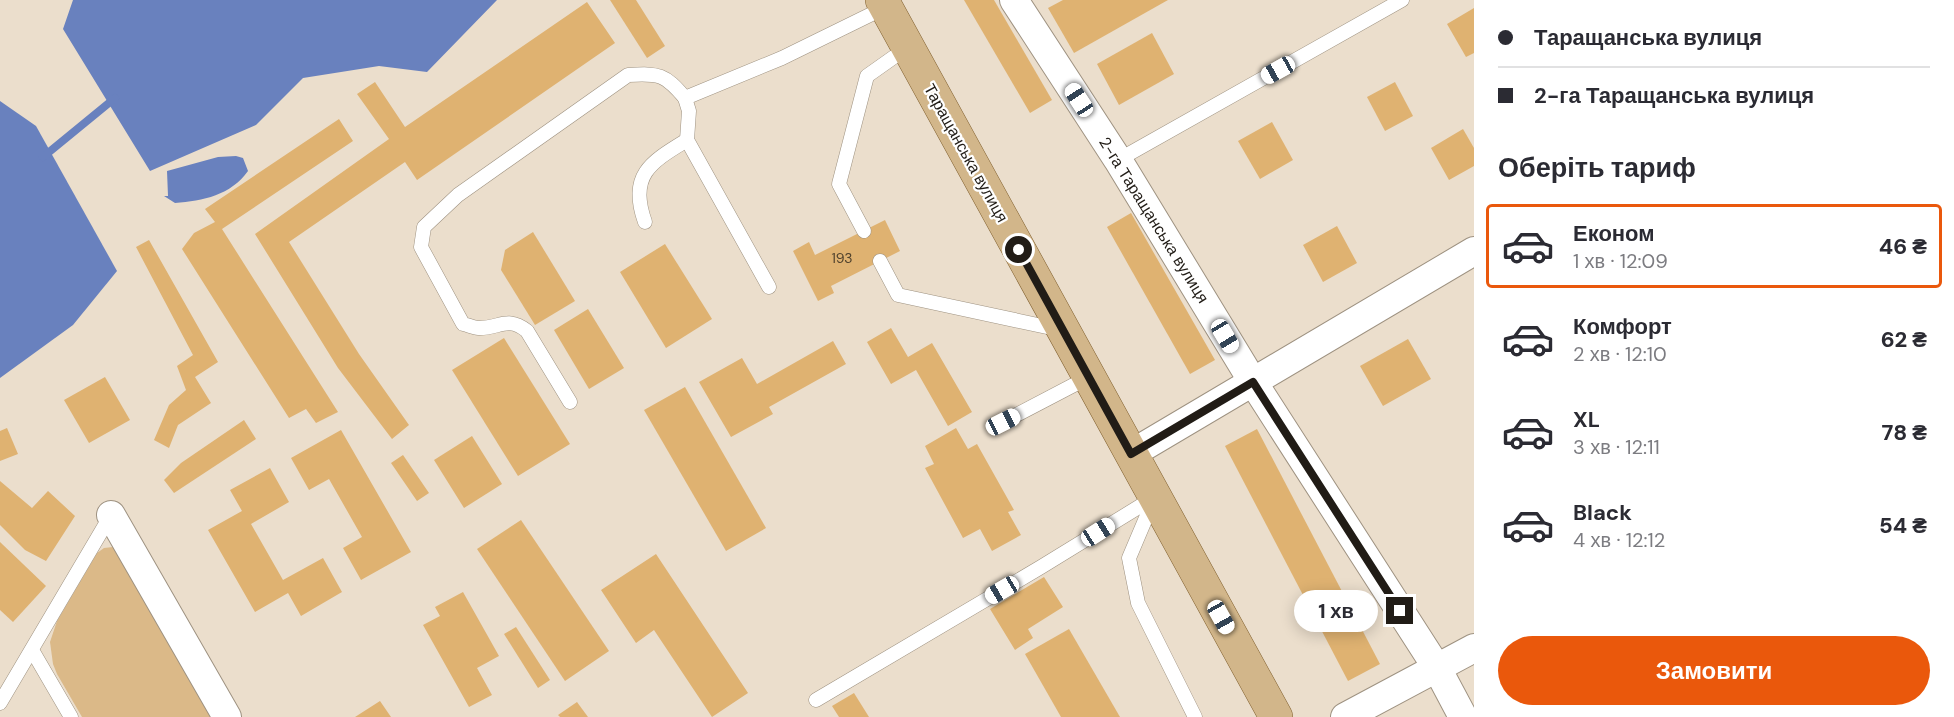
<!DOCTYPE html>
<html lang="uk">
<head>
<meta charset="utf-8">
<style>
	body { margin:0; font-family:"DM Sans",sans-serif; background:#f7f7f7; color:#2b2b33; height:100vh; display:flex; flex-direction:column; font-size:22px; white-space:nowrap }
	* { box-sizing:border-box; margin:0 }
	p { font-size:20px; color:#7c7c81 }
	.icon { flex:none; width:33px; height:33px; fill:none; stroke:currentColor; stroke-width:2; stroke-linecap:round; stroke-linejoin:round }
	.map { position:relative; flex:1; overflow:hidden }
	.details { display:flex; flex-direction:column; background:#fff; width:480px }
	.details>* { flex:none }
	.hud { display:grid; align-content:center; height:132px; padding:0 24px; background:#fff }
	.end { position:absolute; width:27px; height:27px; margin:-14px; border:8px solid #211c16; background:#fff; box-shadow:0 0 0 3px #fff }
	.from { border-radius:50% }
	.bubble { position:absolute; height:42px; border-radius:21px; background:#fff; box-shadow:0 3px 15px #0003; font-size:20px; font-weight:800; line-height:42px; text-align:center }
	.car { position:absolute; width:18px; height:36px; margin:-18px -9px; border-radius:8px; box-shadow:0 0 4px 2px #0007; background:linear-gradient(#fff 24%,#345 0 40%,#fff 0 76%,#345 0 86%,#fff 0) }
	.hud b { display:flex; align-items:center; gap:21px; height:57px; font-size:22px }
	.hud b+b { border-top:2px solid #e1e1e2 }
	.hud i { width:15px; height:15px; background:#2b2b33 }
	ul { padding:0; list-style:none }
	li { display:flex; align-items:center; gap:18px; height:84px; margin:0 12px 9px; padding:0 12px; border:3px solid transparent; border-radius:6px }
	li div { flex:1 }
	li b { display:block; font-size:22px }
	li em { font-style:normal; font-weight:800 }
	li.selected { border-color:#ea580c }
	li>.icon { width:54px; height:54px; stroke-width:1.5 }
	h2 { padding:0 24px; font-size:27px; line-height:72px }
	.action { display:flex; gap:12px; margin-top:auto; padding:12px 24px }
	.action a { flex:1; height:69px; border-radius:36px; background:#ea580c; color:#fff; font-size:24px; font-weight:800; line-height:69px; text-align:center }
	main { display:flex; flex:1; min-height:0 }
	.map>svg:first-child { display:block }
	.green { fill:#dbb988 }
	.water { fill:#6981be }
	.lines { fill:none; stroke-linecap:round; stroke-linejoin:round }
	.stream { stroke:#6981be; stroke-width:8 }
	.building { fill:#dfb271 }
	.lane-casing { stroke:#9e9281; stroke-width:15 }
	.street-casing { stroke:#9e9281; stroke-width:30 }
	.primary-casing { stroke:#81602f; stroke-width:34 }
	.lane { stroke:#fff; stroke-width:14 }
	.street { stroke:#fff; stroke-width:28 }
	.primary { stroke:#d2b68a; stroke-width:33 }
	.route { stroke:#211c16; stroke-width:8 }
	.labels { text-anchor:middle; dominant-baseline:central; stroke-width:4.5; stroke-linejoin:round; paint-order:stroke }
	.number-label { font-size:14px; fill:#50422d }
	.street-label { font-size:16px; fill:#211c16; stroke:#fff }
</style>
</head>
<body>
<main>
<div class="map">
<svg width="1474" height="717" viewBox="0 0 1474 717">
	<rect width="100%" height="100%" fill="#ebdecc"/>
	<polygon class="green" points="113,547 120,550 214,717 82,717 57,674 53,664 50,642 57,621 97,553 104,548"/>
	<g class="water">
		<polygon points="73,0 497,0 427,72 379,66 303,78 256,125 150,171 63,29"/>
		<polygon points="0,101 36,126 117,271 73,325 0,378"/>
		<path d="M 236,156 L 243,158 L 248,171 C 231,195 203,201 175,203 L 164,196 L 168,196 L 167,171 L 218,157 Z"/>
	</g>
	<g class="lines">
		<polyline class="stream" points="43,157 115,98"/>
	</g>
	<g class="building">
		<polygon points="610,0 636,0 665,46 647,58"/>
		<polygon points="964,0 994,0 1052,100 1030,113"/>
		<polygon points="1063,0 1168,0 1074,53 1048,8"/>
		<polygon points="587,2 615,43 417,180 405,162 289,242 359,354 409,425 392,439 338,368 255,234 389,139 357,94 375,82 405,127"/>
		<polygon points="1474,8 1474,53 1466,57 1447,24"/>
		<polygon points="1152,33 1174,74 1119,105 1097,64"/>
		<polygon points="1395,82 1413,116 1385,131 1367,97"/>
		<polygon points="339,119 353,141 222,229 338,412 316,423 306,409 289,418 182,249 194,233 215,222 205,209"/>
		<polygon points="1272,122 1293,160 1260,179 1238,141"/>
		<polygon points="1463,129 1474,148 1474,166 1449,180 1431,148"/>
		<polygon points="1131,213 1215,360 1190,374 1107,227"/>
		<polygon points="885,220 900,251 831,286 834,293 818,301 793,251 809,242 815,255"/>
		<polygon points="1337,226 1357,263 1323,282 1303,245"/>
		<polygon points="533,232 575,301 535,325 501,270 505,250"/>
		<polygon points="149,240 218,362 195,377 211,403 178,425 169,448 154,440 169,405 186,390 177,366 193,355 136,247"/>
		<polygon points="665,244 712,319 666,348 620,272"/>
		<polygon points="588,309 624,368 589,389 554,330"/>
		<polygon points="891,328 908,357 932,343 972,412 948,426 916,370 891,384 867,342"/>
		<polygon points="504,338 570,444 518,476 452,370"/>
		<polygon points="1408,339 1431,379 1383,406 1360,366"/>
		<polygon points="833,341 846,364 769,407 773,414 731,437 699,382 742,358 757,384"/>
		<polygon points="105,377 130,420 89,443 64,400"/>
		<polygon points="685,387 766,528 726,551 644,410"/>
		<polygon points="244,420 256,439 174,493 164,480 181,463"/>
		<polygon points="7,428 18,454 0,461 0,431"/>
		<polygon points="956,428 968,449 977,444 1014,510 1008,512 1021,535 992,551 980,529 963,538 925,468 934,464 925,446"/>
		<polygon points="1257,429 1380,664 1348,681 1225,446"/>
		<polygon points="341,430 411,552 361,580 343,548 362,537 329,479 309,490 291,458"/>
		<polygon points="472,436 502,484 464,508 434,460"/>
		<polygon points="403,455 429,493 417,501 391,463"/>
		<polygon points="270,468 289,502 251,524 283,580 323,558 342,592 301,616 288,593 255,612 208,530 242,511 230,490"/>
		<polygon points="0,481 32,508 48,491 75,516 46,561 25,550 0,525"/>
		<polygon points="521,520 609,651 565,681 477,549"/>
		<polygon points="0,542 46,586 13,622 0,610"/>
		<polygon points="656,554 748,693 712,717 654,630 636,643 601,590"/>
		<polygon points="1044,577 1063,607 1028,629 1033,638 1015,650 990,609"/>
		<polygon points="463,592 499,656 477,668 492,695 469,707 423,625 440,616 435,607"/>
		<polygon points="516,627 550,680 538,688 504,634"/>
		<polygon points="1069,629 1120,717 1061,717 1025,654"/>
		<polygon points="854,693 869,717 839,717 832,706"/>
		<polygon points="380,701 391,717 355,717"/>
		<polygon points="577,702 588,717 560,717 558,715"/>
	</g>
	<g class="lines">
		<defs>
			<g id="lane">
				<polyline points="685,98 689,111 687,140 769,287"/>
				<polyline points="1118,160 1402,0"/>
				<path d="M 645,222 C 628,175 651,162 687,140"/>
				<polyline points="864,231 839,184 867,76 908,47"/>
				<polyline points="880,261 898,295 1061,330"/>
				<path d="M 570,402 L 527,331 C 507,315 499,329 478,328 C 474,328 468,325 463,324 L 421,247 L 424,227 L 458,195 L 628,75 C 659,73 665,74 685,98 L 782,58 L 886,7"/>
				<polyline points="1003,422 1089,377"/>
				<polyline points="1154,499 1129,558 1138,603 1195,717"/>
				<polyline points="32,650 71,717"/>
				<polyline points="816,700 1041,567 1155,497"/>
				<polyline points="0,703 111,515"/>
			</g>
			<g id="street">
				<polyline points="1014,0 1118,160 1253,382 1437,668 1463,717"/>
				<polyline points="1131,454 1474,251"/>
				<polyline points="111,515 227,717"/>
				<polyline points="1345,717 1474,648"/>
			</g>
			<polyline id="primary" points="882,0 1276,717"/>
		</defs>
		<use href="#lane" class="lane-casing"/>
		<use href="#street" class="street-casing"/>
		<use href="#primary" class="primary-casing"/>
		<use href="#lane" class="lane"/>
		<use href="#street" class="street"/>
		<use href="#primary" class="primary"/>
	</g>
	<g class="lines">
		<polyline class="route" points="1019,250 1131,454 1253,382 1400,611"/>
	</g>
	<g class="labels">
		<g class="number-label">
			<text x="842" y="258">193</text>
		</g>
		<g class="street-label">
			<text transform="translate(966 153) rotate(61)">Таращанська вулиця</text>
			<text transform="translate(1154 220) rotate(58)">2-га Таращанська вулиця</text>
		</g>
	</g>
</svg>
<i class="end from" style="left:1019px;top:250px"></i>
<i class="end" style="left:1400px;top:611px"></i>
<div class="bubble" style="left:1294px;top:590px;width:84px">1 хв</div>
<i class="car" style="left:1278px;top:70px;rotate:241deg"></i>
<i class="car" style="left:1079px;top:100px;rotate:327deg"></i>
<i class="car" style="left:1225px;top:336px;rotate:149deg"></i>
<i class="car" style="left:1003px;top:422px;rotate:63deg"></i>
<i class="car" style="left:1098px;top:532px;rotate:58deg"></i>
<i class="car" style="left:1002px;top:590px;rotate:240deg"></i>
<i class="car" style="left:1221px;top:617px;rotate:151deg"></i>
</div>
<section class="details">
<div class="hud">
<b><i class="from"></i>Таращанська вулиця</b>
<b><i></i>2-га Таращанська вулиця</b>
</div>
<h2>Оберіть тариф</h2>
<ul>
<li class="selected"><svg class="icon" aria-label="car" viewBox="0 0 24 24"><path d="M5 17H2v-5l4-1 3-4h7l3 4 3 1v5h-3M9 17h6M6 11h13"/><circle cx="7" cy="17" r="2"/><circle cx="17" cy="17" r="2"/></svg><div><b>Економ</b><p>1 хв · 12:09</p></div><em>46 ₴</em></li>
<li><svg class="icon" aria-label="car" viewBox="0 0 24 24"><path d="M5 17H2v-5l4-1 3-4h7l3 4 3 1v5h-3M9 17h6M6 11h13"/><circle cx="7" cy="17" r="2"/><circle cx="17" cy="17" r="2"/></svg><div><b>Комфорт</b><p>2 хв · 12:10</p></div><em>62 ₴</em></li>
<li><svg class="icon" aria-label="car" viewBox="0 0 24 24"><path d="M5 17H2v-5l4-1 3-4h7l3 4 3 1v5h-3M9 17h6M6 11h13"/><circle cx="7" cy="17" r="2"/><circle cx="17" cy="17" r="2"/></svg><div><b>XL</b><p>3 хв · 12:11</p></div><em>78 ₴</em></li>
<li><svg class="icon" aria-label="car" viewBox="0 0 24 24"><path d="M5 17H2v-5l4-1 3-4h7l3 4 3 1v5h-3M9 17h6M6 11h13"/><circle cx="7" cy="17" r="2"/><circle cx="17" cy="17" r="2"/></svg><div><b>Black</b><p>4 хв · 12:12</p></div><em>54 ₴</em></li>
</ul>
<div class="action"><a>Замовити</a></div>
</section>
</main>
</body>
</html>
